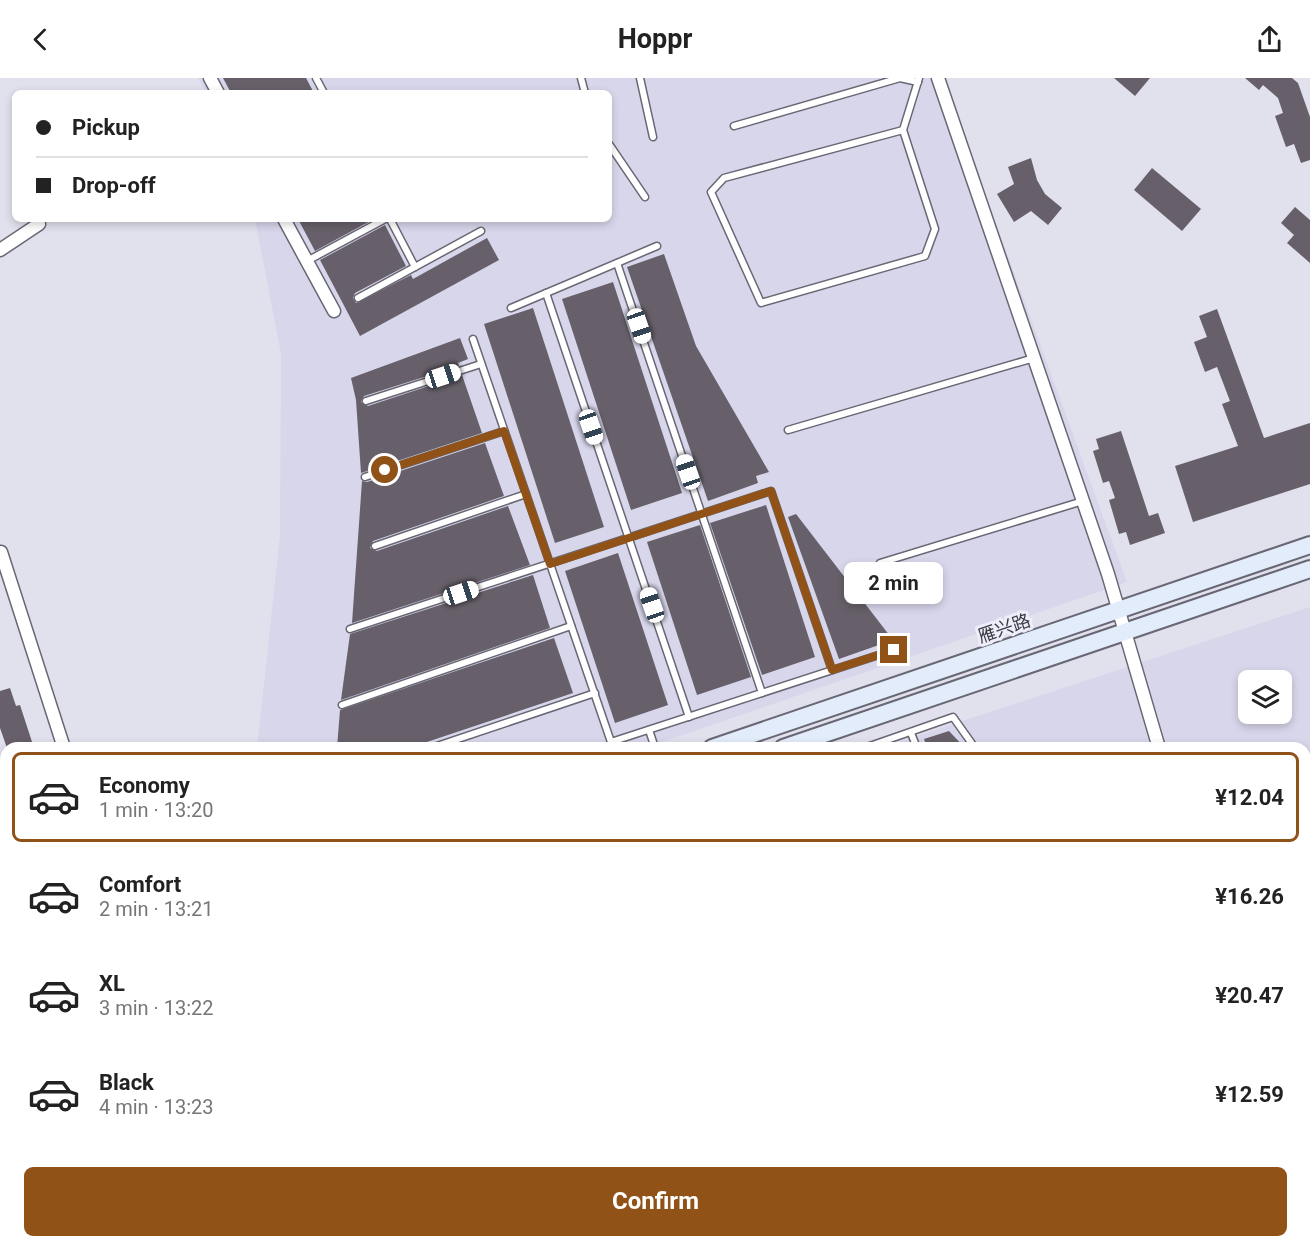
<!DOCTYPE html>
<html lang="en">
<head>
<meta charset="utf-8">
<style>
	body { margin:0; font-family:Roboto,"Noto Sans SC",sans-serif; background:#f6f6f6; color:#222; height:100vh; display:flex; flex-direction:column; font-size:22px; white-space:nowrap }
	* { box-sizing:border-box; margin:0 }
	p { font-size:20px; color:#767676 }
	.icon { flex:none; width:33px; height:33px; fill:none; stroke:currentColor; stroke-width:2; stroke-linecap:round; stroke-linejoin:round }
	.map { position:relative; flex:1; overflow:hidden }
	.sheet { position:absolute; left:0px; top:664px; width:1311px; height:506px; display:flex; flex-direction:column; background:#fff; border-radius:18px 18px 0 0; box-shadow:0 3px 9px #0003 }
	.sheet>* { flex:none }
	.guide { position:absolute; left:12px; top:12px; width:600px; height:132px; border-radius:9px; box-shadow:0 3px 9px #0003; display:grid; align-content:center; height:132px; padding:0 24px; background:#fff }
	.fabs { position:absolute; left:1238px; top:592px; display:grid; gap:12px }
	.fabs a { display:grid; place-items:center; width:54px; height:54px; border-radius:9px; background:#fff; box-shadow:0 3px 9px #0003; font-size:30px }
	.end { position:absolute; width:27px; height:27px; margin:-14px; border:8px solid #915218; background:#fff; box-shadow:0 0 0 3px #fff }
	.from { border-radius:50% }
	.bubble { position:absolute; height:42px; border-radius:9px; background:#fff; box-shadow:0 3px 9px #0003; font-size:20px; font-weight:700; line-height:42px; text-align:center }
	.car { position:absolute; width:18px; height:36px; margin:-18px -9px; border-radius:8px; box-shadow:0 0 4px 2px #0007; background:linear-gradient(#fff 24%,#345 0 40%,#fff 0 76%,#345 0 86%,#fff 0) }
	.guide b { display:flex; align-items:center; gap:21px; height:57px; font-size:22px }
	.guide b+b { border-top:2px solid #e0e0e0 }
	.guide i { width:15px; height:15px; background:#222 }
	ul { padding:10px 0 0; list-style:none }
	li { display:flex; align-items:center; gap:18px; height:90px; margin:0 12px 9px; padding:0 12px; border:3px solid transparent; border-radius:9px }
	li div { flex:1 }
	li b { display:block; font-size:22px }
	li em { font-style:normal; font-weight:700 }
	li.selected { border-color:#915218 }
	li>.icon { width:54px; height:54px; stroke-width:1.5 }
	.action { display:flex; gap:12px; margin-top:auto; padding:12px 24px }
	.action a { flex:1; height:69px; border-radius:9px; background:#915218; color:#fff; font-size:24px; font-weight:700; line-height:69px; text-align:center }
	header { display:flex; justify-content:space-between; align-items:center; height:78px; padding:0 24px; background:#fff; font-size:27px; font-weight:700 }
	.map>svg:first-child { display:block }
	.built { fill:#d7d6eb; fill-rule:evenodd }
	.green { fill:#fac1e6 }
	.building { fill:#67606a }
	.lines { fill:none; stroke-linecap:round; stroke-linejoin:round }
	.lane-casing { stroke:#686773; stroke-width:9 }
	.street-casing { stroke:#686773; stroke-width:15 }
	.secondary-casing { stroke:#686773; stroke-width:20 }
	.path { stroke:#9f9fa9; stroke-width:2; stroke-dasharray:6 3; stroke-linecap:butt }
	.lane { stroke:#fff; stroke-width:6 }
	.street { stroke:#fff; stroke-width:12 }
	.secondary { stroke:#e2ecfb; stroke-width:16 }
	.route { stroke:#915218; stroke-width:8 }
	.labels { text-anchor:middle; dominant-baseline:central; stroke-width:6; stroke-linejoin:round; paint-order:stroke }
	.street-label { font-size:18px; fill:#3c3c42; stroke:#eeeefb }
</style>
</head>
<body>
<header><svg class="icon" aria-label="back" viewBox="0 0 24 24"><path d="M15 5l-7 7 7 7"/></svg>Hoppr<svg class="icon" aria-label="share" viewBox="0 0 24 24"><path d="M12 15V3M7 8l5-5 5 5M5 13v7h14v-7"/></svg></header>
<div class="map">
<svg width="1310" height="1169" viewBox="0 0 1310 1169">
	<rect width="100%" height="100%" fill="#e1e1ee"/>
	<g class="built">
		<polygon points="198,0 943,0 1127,504 645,670 257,670 280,458 281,276 255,141 609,141 609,15 206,15"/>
		<path d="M 1310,529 L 1310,1155 L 1305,1157 L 1305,670 L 880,670 ZM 1248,603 L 1281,603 L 1281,636 L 1248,636 Z"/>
		<polygon points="1244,1164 1290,1164 1280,1169 1247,1169"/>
	</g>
	<polygon class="green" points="6,811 6,896 0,898 0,813"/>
	<g class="building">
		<polygon points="223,0 306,0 314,15 231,15"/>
		<polygon points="1114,0 1150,0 1135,18"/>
		<polygon points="1245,0 1292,0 1298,5 1310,39 1310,82 1301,85 1294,66 1286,69 1275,38 1283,35 1278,20 1263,7 1259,12"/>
		<polygon points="1031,80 1037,102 1045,116 1062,130 1048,147 1031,133 1014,144 997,116 1014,106 1008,89"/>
		<polygon points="1152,90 1201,131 1182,153 1134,112"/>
		<polygon points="1295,129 1310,142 1310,185 1287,165 1294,157 1281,145"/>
		<polygon points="298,141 374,141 315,173"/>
		<polygon points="385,147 406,188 355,215 353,220 356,225 411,197 413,201 487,160 499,182 360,258 320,182"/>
		<polygon points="664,176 696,268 769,394 756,398 758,405 708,423 627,189"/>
		<polygon points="613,204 682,415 631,432 562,221"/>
		<polygon points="533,230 604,449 555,465 484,246"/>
		<polygon points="1217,231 1264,360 1310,345 1310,406 1193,444 1175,388 1238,368 1222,326 1230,323 1217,289 1205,294 1194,264 1207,259 1199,238"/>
		<polygon points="460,260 468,281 458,285 459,288 364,318 361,324 368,328 462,297 482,355 361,395 356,322 351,300"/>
		<polygon points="1121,353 1149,438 1158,435 1165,455 1130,467 1126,454 1119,456 1109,422 1115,420 1109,403 1103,405 1093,373 1099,371 1096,361"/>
		<polygon points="485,365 504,418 373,463 370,470 377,473 508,428 530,487 352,545 362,403 367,404"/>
		<polygon points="766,427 815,579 762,597 710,445"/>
		<polygon points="796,436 893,562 839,581 788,439"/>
		<polygon points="700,447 751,599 697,617 647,464"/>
		<polygon points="618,475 668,627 615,645 565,493"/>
		<polygon points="533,497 550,550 341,622 350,556"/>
		<polygon points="554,560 573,615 409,670 337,670 340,632"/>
		<polygon points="10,610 16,628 20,627 34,670 7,670 0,650 0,613"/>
		<polygon points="949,653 965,670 927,670 924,661"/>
	</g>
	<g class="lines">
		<defs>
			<g id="lane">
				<polyline points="316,0 324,15"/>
				<polyline points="581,0 585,15"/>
				<polyline points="640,0 653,59"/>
				<polyline points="734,48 900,0 918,4"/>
				<polyline points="903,52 724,100 711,114 761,225 925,178 935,151 903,52 919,0"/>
				<polyline points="609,66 645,119"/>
				<polyline points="390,141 415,189"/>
				<polyline points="307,183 385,141"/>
				<polyline points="617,185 762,615"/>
				<polyline points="546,215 689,639"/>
				<polyline points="358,220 481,153"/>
				<polyline points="511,230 657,168"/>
				<polyline points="473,261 611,664 894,572"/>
				<polyline points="366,323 481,286"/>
				<polyline points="788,352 1034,280"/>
				<polyline points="365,399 504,353"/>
				<polyline points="375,468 526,416"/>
				<polyline points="880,485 1083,423"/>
				<polyline points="350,551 771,413 832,592"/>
				<polyline points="342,627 571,548"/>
				<polyline points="649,652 655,670"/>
				<polyline points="911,655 917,670"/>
				<polyline points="431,670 595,615"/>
				<polyline points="864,670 953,639 975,670"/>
				<polyline points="1109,1164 1110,1169"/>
				<polyline points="943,1169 943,1164"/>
				<polyline points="1013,1169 1017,1164"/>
			</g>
			<g id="street">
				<polyline points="210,0 218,15"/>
				<polyline points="938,0 1108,496 1159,670"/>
				<polyline points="284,141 334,233"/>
				<polyline points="0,172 39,146"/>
				<polyline points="1,474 64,670"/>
				<polyline points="0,1131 6,1150"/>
				<polyline points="11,1164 12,1169"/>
				<polyline points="133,1164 135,1169"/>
				<polyline points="566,1164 572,1169"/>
				<polyline points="730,1164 732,1169"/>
			</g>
			<g id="secondary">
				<polyline points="712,670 1310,467"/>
				<polyline points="783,670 1310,491"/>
				<polyline points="0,917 6,915"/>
				<polyline points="0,939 6,937"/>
				<polyline points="232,1164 234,1169"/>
				<polyline points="826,1164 828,1169"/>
			</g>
		</defs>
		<use href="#lane" class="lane-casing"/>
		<use href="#street" class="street-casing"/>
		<use href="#secondary" class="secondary-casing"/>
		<polyline class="path" points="535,1169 537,1164"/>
		<use href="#lane" class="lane"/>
		<use href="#street" class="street"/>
		<use href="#secondary" class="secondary"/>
	</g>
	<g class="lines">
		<polyline class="route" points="385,392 504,353 550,486 771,413 832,592 894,572"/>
	</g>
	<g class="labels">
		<g class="street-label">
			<text transform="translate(1004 550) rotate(-19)">雁兴路</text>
		</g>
	</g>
</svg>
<div class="fabs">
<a><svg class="icon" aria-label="layers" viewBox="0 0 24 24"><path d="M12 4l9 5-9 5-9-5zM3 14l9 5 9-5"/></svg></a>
</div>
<i class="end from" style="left:385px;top:392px"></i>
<i class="end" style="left:894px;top:572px"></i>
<div class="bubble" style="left:844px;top:484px;width:99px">2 min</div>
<i class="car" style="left:639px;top:248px;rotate:161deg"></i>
<i class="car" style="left:443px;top:298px;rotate:72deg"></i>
<i class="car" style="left:591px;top:349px;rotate:161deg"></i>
<i class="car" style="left:688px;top:394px;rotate:341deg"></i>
<i class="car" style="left:461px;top:515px;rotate:72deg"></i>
<i class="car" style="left:652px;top:527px;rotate:341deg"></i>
<div class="guide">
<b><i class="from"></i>Pickup</b>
<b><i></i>Drop-off</b>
</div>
<section class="sheet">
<ul>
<li class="selected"><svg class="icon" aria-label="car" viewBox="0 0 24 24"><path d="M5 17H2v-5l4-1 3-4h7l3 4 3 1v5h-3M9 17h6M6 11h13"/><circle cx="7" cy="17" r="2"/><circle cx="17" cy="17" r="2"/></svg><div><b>Economy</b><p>1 min · 13:20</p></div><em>¥12.04</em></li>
<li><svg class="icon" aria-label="car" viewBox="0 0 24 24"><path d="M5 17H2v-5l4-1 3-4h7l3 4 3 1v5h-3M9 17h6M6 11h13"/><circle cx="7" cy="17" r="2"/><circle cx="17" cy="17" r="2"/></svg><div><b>Comfort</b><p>2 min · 13:21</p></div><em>¥16.26</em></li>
<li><svg class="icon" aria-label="car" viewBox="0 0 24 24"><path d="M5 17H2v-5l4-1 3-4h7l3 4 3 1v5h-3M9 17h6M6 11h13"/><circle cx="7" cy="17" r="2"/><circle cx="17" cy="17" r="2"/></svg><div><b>XL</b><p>3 min · 13:22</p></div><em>¥20.47</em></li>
<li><svg class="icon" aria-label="car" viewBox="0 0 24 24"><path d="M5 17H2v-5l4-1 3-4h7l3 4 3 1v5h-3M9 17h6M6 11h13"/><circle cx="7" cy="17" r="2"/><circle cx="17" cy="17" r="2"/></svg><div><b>Black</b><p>4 min · 13:23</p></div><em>¥12.59</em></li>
</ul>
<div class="action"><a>Confirm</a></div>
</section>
</div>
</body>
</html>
